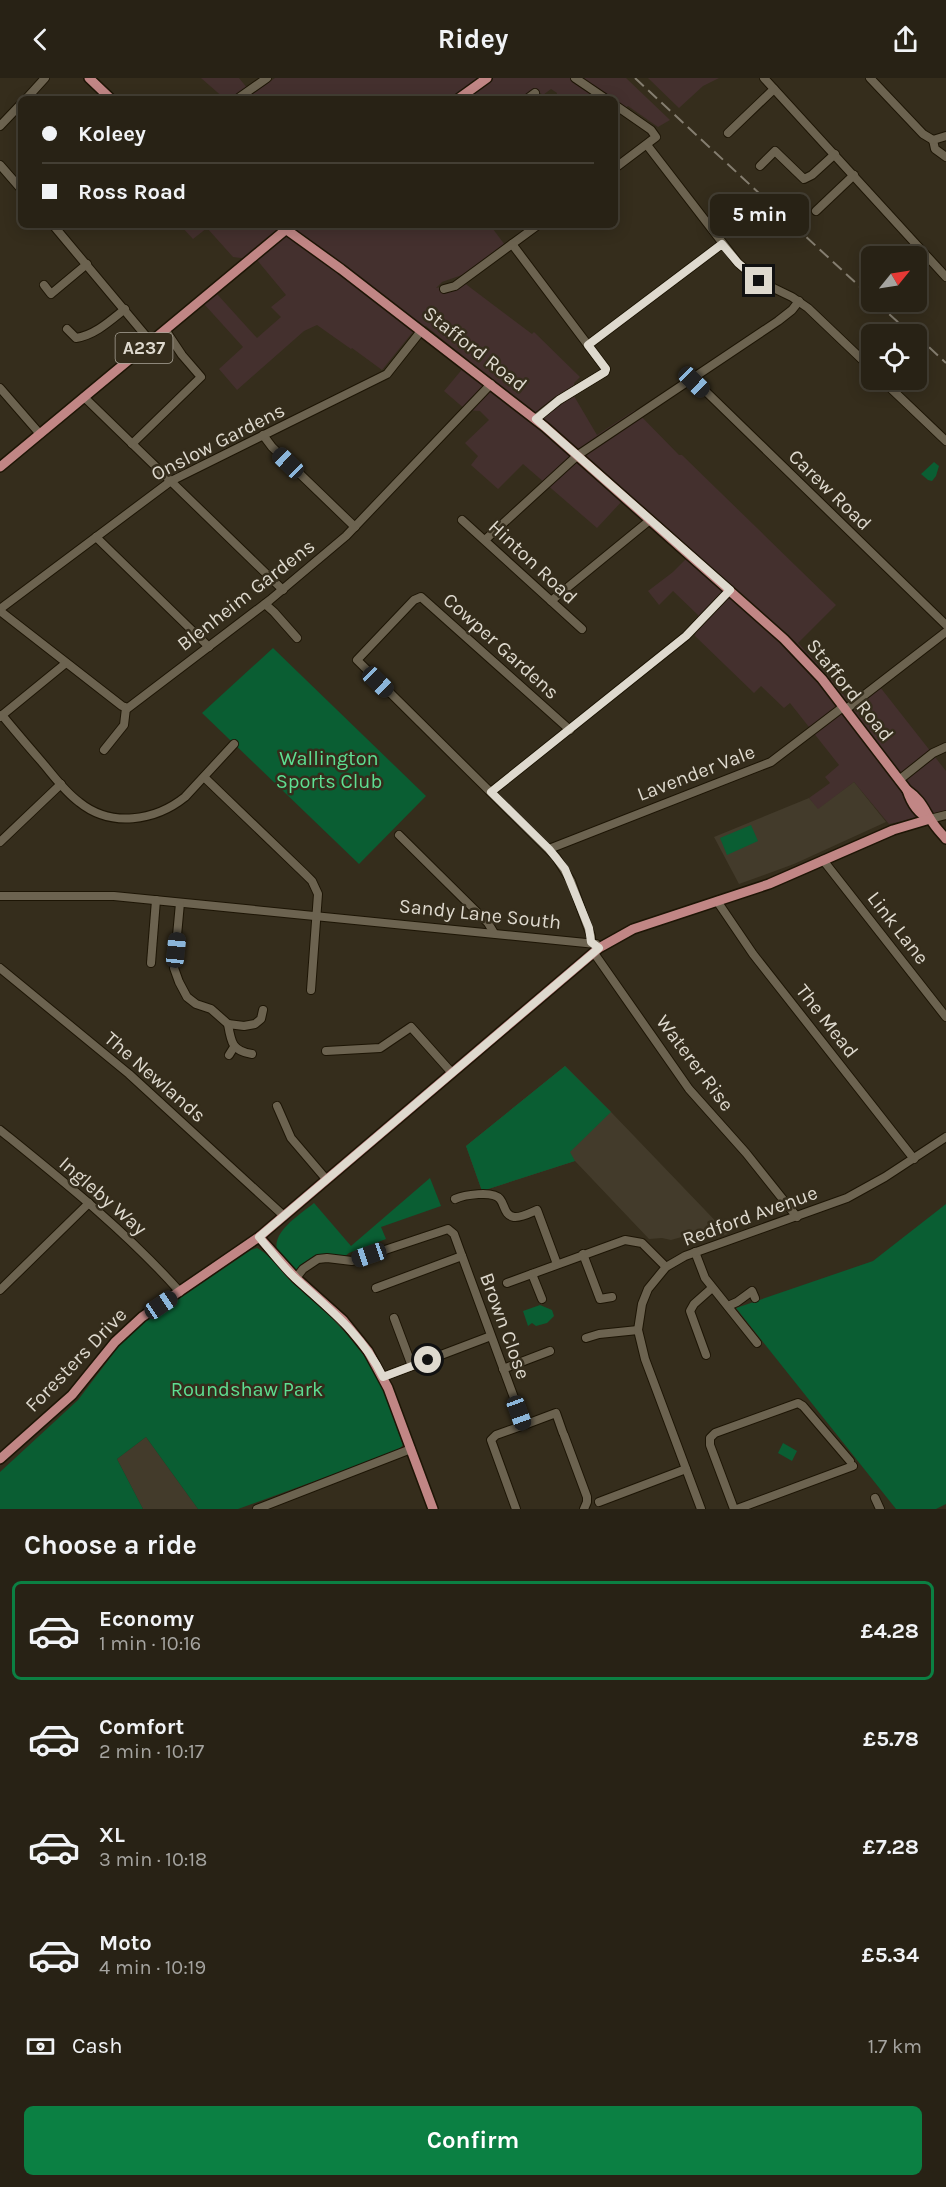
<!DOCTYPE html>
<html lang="en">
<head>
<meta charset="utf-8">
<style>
	body { margin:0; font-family:Karla,sans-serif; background:#302a1e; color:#f1f3f6; height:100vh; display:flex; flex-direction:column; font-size:22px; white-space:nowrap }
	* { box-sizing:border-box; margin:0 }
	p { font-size:20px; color:#a5a4a0 }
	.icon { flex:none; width:33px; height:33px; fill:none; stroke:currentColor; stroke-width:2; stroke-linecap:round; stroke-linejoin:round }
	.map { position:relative; height:1431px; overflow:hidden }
	.side { display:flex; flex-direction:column; background:#282215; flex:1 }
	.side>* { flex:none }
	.banner { position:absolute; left:18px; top:18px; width:600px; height:132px; border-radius:9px; box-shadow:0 3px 15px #0003,0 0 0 2px #443f34; display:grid; align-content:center; height:132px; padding:0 24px; background:#282215 }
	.needle { width:39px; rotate:60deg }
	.tools { position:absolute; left:861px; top:168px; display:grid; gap:12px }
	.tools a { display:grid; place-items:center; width:66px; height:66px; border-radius:9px; background:#282215; box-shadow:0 3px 15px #0003,0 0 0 2px #443f34; font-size:30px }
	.end { position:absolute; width:27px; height:27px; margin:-14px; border:8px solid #ded9ce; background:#111; box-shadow:0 0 0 3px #111 }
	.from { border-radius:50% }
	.bubble { position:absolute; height:42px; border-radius:9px; background:#282215; box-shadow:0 3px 15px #0003,0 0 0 2px #443f34; font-size:20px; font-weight:700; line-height:42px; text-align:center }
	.car { position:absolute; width:18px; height:36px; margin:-18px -9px; border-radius:8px; box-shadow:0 0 4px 2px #0007; background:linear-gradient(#222 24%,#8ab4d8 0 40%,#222 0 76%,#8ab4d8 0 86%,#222 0) }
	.banner b { display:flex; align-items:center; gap:21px; height:57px; font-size:22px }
	.banner b+b { border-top:2px solid #443f34 }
	.banner i { width:15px; height:15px; background:#f1f3f6 }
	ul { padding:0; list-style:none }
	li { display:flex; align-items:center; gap:18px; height:99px; margin:0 12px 9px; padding:0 12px; border:3px solid transparent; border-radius:9px }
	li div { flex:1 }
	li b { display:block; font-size:22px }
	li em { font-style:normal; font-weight:700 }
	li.current { border-color:#0b8043 }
	li>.icon { width:54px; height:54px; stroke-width:1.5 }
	h2 { padding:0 24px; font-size:27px; line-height:72px }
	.pay { display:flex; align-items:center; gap:15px; height:66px; padding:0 24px; font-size:22px }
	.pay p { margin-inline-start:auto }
	.action { display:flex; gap:12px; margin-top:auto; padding:12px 24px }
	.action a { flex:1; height:69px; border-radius:9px; background:#0b8043; color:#fff; font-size:24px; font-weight:700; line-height:69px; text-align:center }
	header { display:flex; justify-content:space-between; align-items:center; height:78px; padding:0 24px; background:#282215; font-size:27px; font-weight:700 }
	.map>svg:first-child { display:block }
	.commercial { fill:#44302e }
	.education { fill:#433b2b }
	.green { fill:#0a5e33 }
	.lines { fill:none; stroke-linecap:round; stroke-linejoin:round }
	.minor-casing { stroke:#1d1505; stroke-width:10 }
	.major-casing { stroke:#1d1505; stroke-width:12 }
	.minor { stroke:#6c6350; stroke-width:8 }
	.major { stroke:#c18685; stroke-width:9 }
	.rail { stroke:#857e70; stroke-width:2; stroke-dasharray:12 6; stroke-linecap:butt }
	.route { stroke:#ded9ce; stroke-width:8 }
	.labels { text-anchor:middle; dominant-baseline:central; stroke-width:5; stroke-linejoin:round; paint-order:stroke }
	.shield { fill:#352d1c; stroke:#aba599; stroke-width:1.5 }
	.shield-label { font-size:18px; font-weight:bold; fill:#ded9ce }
	.street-label { font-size:20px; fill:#ded9ce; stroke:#352d1c }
	.park-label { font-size:20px; fill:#5edf92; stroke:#352d1c }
</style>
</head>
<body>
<header><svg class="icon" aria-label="back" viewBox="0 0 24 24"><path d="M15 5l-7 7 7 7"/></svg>Ridey<svg class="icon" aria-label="share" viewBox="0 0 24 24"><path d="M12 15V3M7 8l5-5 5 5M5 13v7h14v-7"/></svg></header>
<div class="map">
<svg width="946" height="1431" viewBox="0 0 946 1431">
	<rect width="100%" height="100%" fill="#352d1c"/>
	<g class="commercial">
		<polygon points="201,0 239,0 252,16 275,0 626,0 670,42 658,49 628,28 615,38 615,21 559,21 556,18 557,15 551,11 543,17 535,11 522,21 225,21"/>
		<polygon points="648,0 719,0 703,8 679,30"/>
		<polygon points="180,147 490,147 505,167 462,197 442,204 436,210 463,204 532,256 534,254 580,299 574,305 574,318 597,357 635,332 679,377 682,377 836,527 798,565 822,590 856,632 880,609 946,693 946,734 889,746 854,704 818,732 809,720 830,705 825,699 839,687 790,625 784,630 761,608 754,615 695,558 698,537 673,513 659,527 648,513 673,494 690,477 624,421 597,450 523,386 498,411 471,387 478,378 465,365 489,342 480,333 466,332 444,313 469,283 426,248 412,255 382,292 352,270 351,271 317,247 304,253 237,312 219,291 243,269 204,226 217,216 257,260 281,239 271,229 286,217 257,182 233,179 207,150 193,161"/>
	</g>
	<g class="education">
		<polygon points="854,704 886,744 794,786 739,806 714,759 809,720 818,731"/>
		<polygon points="565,988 611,1034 728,1156 713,1161 696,1155 671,1162 662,1160 649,1161 575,1083 482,1113 466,1068"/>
		<polygon points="146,1359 198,1431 143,1431 117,1381"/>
	</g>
	<g class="green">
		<polygon points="934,384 939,388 936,398 932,403 928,402 921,396"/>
		<polygon points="273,570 426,718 359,786 202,635"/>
		<polygon points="751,747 758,763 727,777 720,760"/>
		<polygon points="565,988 611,1034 570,1074 575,1083 482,1113 466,1068"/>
		<path d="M 430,1100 L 441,1128 L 381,1149 L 386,1161 L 349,1175 L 344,1179 L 314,1180 L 295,1194 C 290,1188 283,1182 279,1176 C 267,1156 301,1136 314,1125 L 351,1168 Z"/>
		<polygon points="946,1126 946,1426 936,1431 896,1431 736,1230 873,1183"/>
		<path d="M 257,1170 C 271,1177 279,1192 290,1202 C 320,1229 351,1255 372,1290 C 386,1313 393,1341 403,1367 L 397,1373 L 238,1431 L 198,1431 L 146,1359 L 117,1381 L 143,1431 L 0,1431 L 0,1394 L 78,1322 L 119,1268 L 146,1243 L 251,1172 Z"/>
		<polygon points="540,1227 552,1232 554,1238 547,1245 536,1248 532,1245 528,1248 523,1233"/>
		<polygon points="783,1365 797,1373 792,1383 778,1375"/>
	</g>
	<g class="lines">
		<defs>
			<g id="minor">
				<polyline points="575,0 606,21"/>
				<polyline points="764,0 946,199"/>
				<polyline points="870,0 923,56 933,62"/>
				<polyline points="26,21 45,0"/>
				<polyline points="237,21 267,0"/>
				<polyline points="527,21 535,15"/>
				<polyline points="615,27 651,52 656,59 615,90"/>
				<polyline points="0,48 21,26"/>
				<polyline points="728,55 774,11"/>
				<polyline points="933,62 935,71 946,79"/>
				<polyline points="933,62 946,58"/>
				<polyline points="647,67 738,185 759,203 792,219 808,230 872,291"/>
				<polyline points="0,87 21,111"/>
				<polyline points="760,88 775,73 804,101 812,97 835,76"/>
				<polyline points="816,133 854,97"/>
				<polyline points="53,147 151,264"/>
				<polyline points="512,166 606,291 605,294 559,322 535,341"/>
				<polyline points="44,207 51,216 87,186"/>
				<polyline points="444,211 455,208 538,147"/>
				<path d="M 67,251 L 76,260 C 95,257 110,243 125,231"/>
				<polyline points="588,267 722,166"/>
				<polyline points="692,300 946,547"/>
				<polyline points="882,302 946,363"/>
				<polyline points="0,310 40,356"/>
				<polyline points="84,319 283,512"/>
				<polyline points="263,357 272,369 355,449"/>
				<polyline points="132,366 201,299 182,277 166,253"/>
				<polyline points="462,442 582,551"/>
				<polyline points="96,459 209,569"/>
				<polyline points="485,462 578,377 778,243 792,232 799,223"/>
				<polyline points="551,523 650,442"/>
				<polyline points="265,526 274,534 297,560"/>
				<polyline points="0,531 171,403 387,296 421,253"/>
				<polyline points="0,533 122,628 128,630 270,522 346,458 491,306"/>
				<polyline points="845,632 946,554"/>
				<path d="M 2,637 C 15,653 28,668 41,683 C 53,697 64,713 79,724 C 111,750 155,743 185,719 L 234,666"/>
				<polyline points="0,639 66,585"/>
				<polyline points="570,652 421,519 414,522 357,582 556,779 571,803 591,858 591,865"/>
				<polyline points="104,672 124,647 126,630"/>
				<polyline points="204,699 305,796 312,803 318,816 311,912"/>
				<polyline points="899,702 933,675 946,669"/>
				<polyline points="491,714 686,558 730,512"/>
				<polyline points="930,741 946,737"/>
				<polyline points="399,757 488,845 494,855"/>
				<polyline points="0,764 61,706"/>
				<polyline points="549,771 771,684 843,629"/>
				<polyline points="823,782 946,939"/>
				<polyline points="0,818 114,818 596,866"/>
				<polyline points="717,823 753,876 914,1081"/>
				<polyline points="180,825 174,890 179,904 187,919 196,926 211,931 228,946 244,948 255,946 261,941 263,932"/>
				<polyline points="594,875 689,1011 746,1075 797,1139"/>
				<polyline points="151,885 156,822"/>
				<polyline points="0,890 129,996 284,1138"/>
				<path d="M 228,946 C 231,964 232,973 252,976"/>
				<polyline points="326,973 380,970 411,949 452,995"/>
				<polyline points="229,977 234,969"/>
				<polyline points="277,1028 291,1060 326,1101"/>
				<path d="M 0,1052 C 63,1103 126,1153 180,1214"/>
				<path d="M 455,1121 C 464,1117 493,1112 500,1121 C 505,1127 504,1137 514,1139 C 521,1140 530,1135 537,1132 L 557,1186"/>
				<polyline points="695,1174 705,1200 757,1265"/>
				<polyline points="583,1176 600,1221 612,1219"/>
				<polyline points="532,1196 542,1221"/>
				<polyline points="296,1200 303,1191 318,1181 327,1180 352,1183 448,1151 454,1156 462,1178"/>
				<polyline points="507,1205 625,1162 642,1165 666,1189"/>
				<polyline points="376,1210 462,1178 524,1347 496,1357 491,1362 516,1431"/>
				<polyline points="0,1212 89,1125"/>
				<polyline points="728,1228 737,1224 752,1213 755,1220"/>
				<polyline points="394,1240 412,1288"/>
				<polyline points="586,1260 599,1256 638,1252"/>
				<polyline points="706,1277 690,1233 694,1226 712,1210"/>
				<polyline points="503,1291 550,1273"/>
				<polyline points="383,1299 491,1258"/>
				<polyline points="524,1347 556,1335 563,1355"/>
				<polyline points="564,1357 587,1419 587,1424 584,1431"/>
				<polyline points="875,1420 880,1431"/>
				<polyline points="599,1424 686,1391"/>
				<polyline points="257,1431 411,1371"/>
				<polyline points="701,1431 645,1281 638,1252 642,1226 648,1211 666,1189 685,1178 847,1120 885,1099 946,1059"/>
				<polyline points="734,1431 710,1367 710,1360 715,1355 798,1325 803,1328 850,1383"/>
				<polyline points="737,1431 853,1388"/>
			</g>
			<g id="major">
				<polyline points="89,0 111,21"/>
				<polyline points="458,21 487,0"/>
				<path d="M 280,147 L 341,191 L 545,349 L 784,561 L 822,601 L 907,712 C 921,722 923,729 931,742 C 935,749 941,755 946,761"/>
				<polyline points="0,389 289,149"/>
				<path d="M 907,712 C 911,725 918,736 930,741"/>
				<polyline points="259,1159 296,1200 343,1242 368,1273 388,1310 433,1431"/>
				<polyline points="0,1381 72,1317 115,1264 142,1239 259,1159 599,870 633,851 769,806 893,752 930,741"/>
			</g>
		</defs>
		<use href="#minor" class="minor-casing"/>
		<use href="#major" class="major-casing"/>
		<use href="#minor" class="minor"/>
		<use href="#major" class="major"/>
		<g class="rail">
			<polyline points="635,0 872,220"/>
			<polyline points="876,224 911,256"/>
			<polyline points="916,257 946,285"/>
		</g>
	</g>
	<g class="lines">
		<path class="route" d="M 428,1282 L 383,1299 C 362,1256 330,1232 295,1200 C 282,1188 271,1173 259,1159 L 599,870 L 591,864 L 589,850 L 565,791 L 549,771 L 491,714 L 686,558 L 730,512 L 536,341 L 559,322 L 605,294 L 606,291 L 588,267 L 722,166 L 738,185 L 759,203"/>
	</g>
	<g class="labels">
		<rect class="shield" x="115.5" y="255" width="57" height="30" rx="4.5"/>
		<g class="shield-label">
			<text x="144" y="270">A237</text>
		</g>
		<g class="street-label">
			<text transform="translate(475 271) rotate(38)">Stafford Road</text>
			<text transform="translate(218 364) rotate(-27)">Onslow Gardens</text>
			<text transform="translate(830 412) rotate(44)">Carew Road</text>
			<text transform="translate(533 484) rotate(43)">Hinton Road</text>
			<text transform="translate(246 517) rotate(-38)">Blenheim Gardens</text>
			<text transform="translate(501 568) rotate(42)">Cowper Gardens</text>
			<text transform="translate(850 612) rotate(51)">Stafford Road</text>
			<text transform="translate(696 695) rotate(-21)">Lavender Vale</text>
			<text transform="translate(480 836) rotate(6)">Sandy Lane South</text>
			<text transform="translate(898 850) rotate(52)">Link Lane</text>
			<text transform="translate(827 943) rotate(52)">The Mead</text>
			<text transform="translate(695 985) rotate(53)">Waterer Rise</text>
			<text transform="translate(155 999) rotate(41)">The Newlands</text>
			<text transform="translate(103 1118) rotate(41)">Ingleby Way</text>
			<text transform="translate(750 1138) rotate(-20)">Redford Avenue</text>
			<text transform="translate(505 1248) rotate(70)">Brown Close</text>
			<text transform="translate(76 1282) rotate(-46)">Foresters Drive</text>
		</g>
		<g class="park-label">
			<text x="329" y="680">Wallington<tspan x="329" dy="23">Sports Club</tspan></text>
			<text x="247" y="1311">Roundshaw Park</text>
		</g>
	</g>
</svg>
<div class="tools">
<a><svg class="needle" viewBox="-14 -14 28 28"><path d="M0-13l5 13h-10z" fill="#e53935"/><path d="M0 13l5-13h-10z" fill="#a5a4a0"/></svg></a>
<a><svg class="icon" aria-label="locate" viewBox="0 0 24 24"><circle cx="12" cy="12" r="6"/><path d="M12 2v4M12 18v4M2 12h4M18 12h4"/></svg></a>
</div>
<i class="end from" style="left:428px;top:1282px"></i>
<i class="end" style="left:759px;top:203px"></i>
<div class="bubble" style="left:710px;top:116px;width:99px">5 min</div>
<i class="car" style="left:694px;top:304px;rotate:134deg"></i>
<i class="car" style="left:288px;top:385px;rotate:314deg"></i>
<i class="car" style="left:378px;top:604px;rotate:134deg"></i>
<i class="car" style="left:176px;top:872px;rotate:6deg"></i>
<i class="car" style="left:369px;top:1177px;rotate:251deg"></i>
<i class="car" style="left:161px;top:1227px;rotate:56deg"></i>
<i class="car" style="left:519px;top:1335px;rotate:160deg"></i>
<div class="banner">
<b><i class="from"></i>Koleey</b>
<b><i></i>Ross Road</b>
</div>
</div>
<section class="side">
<h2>Choose a ride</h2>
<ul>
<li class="current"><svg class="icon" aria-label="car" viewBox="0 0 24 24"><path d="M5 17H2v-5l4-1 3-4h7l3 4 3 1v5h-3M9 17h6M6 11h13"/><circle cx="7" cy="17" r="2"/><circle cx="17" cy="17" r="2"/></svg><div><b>Economy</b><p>1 min · 10:16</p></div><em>£4.28</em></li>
<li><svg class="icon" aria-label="car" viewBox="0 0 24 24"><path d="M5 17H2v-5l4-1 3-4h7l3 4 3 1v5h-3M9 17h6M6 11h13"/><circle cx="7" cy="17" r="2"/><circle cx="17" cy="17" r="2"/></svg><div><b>Comfort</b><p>2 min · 10:17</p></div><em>£5.78</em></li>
<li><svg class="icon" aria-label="car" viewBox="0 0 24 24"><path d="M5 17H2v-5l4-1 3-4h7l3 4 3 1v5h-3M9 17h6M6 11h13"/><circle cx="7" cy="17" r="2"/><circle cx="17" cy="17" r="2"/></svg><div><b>XL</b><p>3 min · 10:18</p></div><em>£7.28</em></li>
<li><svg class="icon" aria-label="car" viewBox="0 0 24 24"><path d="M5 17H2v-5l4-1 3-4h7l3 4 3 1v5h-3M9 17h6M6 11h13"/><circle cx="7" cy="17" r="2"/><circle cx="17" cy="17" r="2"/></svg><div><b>Moto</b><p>4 min · 10:19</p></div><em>£5.34</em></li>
</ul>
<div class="pay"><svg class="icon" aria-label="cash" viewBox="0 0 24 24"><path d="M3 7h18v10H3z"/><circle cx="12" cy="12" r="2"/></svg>Cash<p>1.7 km</p></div>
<div class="action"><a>Confirm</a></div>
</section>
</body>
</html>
